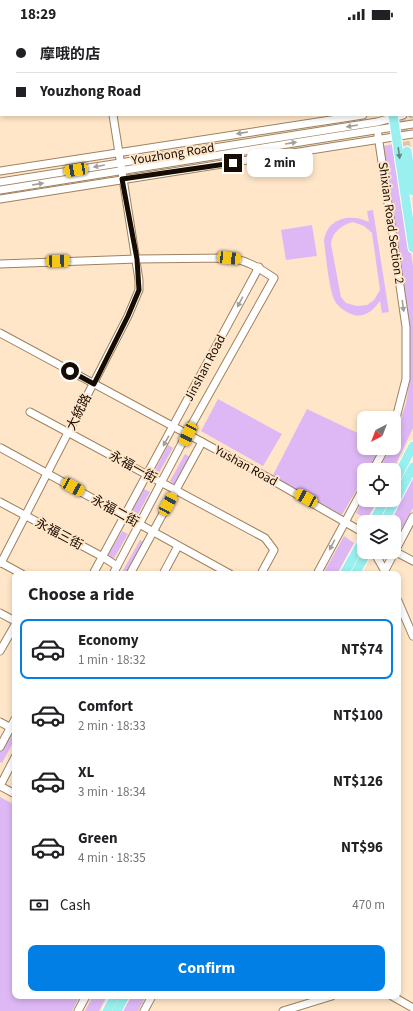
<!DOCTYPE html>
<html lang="en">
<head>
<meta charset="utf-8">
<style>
	body { margin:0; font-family:"Source Sans 3","Noto Sans TC",sans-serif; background:#f6f6f6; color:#202124; height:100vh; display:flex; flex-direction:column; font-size:15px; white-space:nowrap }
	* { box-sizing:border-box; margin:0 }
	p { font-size:13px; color:#757577 }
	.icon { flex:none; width:22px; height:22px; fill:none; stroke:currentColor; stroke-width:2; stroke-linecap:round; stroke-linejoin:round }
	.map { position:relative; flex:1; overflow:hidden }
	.sheet { position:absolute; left:12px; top:543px; width:389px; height:428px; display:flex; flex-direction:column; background:#fff; border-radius:8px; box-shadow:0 2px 6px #0003 }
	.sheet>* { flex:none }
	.banner { position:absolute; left:0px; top:0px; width:413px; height:88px; box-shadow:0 2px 6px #0003; display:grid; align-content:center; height:88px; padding:0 16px; background:#fff }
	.needle { width:26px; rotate:222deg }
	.buttons { position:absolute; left:357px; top:383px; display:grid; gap:8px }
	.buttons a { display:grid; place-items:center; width:44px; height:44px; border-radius:8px; background:#fff; box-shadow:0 2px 6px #0003; font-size:20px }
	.end { position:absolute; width:18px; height:18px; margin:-9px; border:5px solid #160c02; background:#fff; box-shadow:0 0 0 2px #fff }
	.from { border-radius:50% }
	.bubble { position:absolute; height:28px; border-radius:8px; background:#fff; box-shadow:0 2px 6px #0003; font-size:13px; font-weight:700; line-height:28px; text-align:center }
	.car { position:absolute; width:12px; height:24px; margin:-12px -6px; border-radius:5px; box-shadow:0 0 3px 1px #0007; background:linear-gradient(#f5c518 24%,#345 0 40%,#f5c518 0 76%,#345 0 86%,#f5c518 0) }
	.banner b { display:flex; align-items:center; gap:14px; height:38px; font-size:15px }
	.banner b+b { border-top:1px solid #e0e0e0 }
	.banner i { width:10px; height:10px; background:#202124 }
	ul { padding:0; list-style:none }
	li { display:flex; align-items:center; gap:12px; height:60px; margin:0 8px 6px; padding:0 8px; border:2px solid transparent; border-radius:8px }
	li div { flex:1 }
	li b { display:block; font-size:15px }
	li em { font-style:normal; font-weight:700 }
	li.active { border-color:#027fe5 }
	li>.icon { width:36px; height:36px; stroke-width:1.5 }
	h2 { padding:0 16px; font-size:18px; line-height:48px }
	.pay { display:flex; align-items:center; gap:10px; height:44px; padding:0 16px; font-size:15px }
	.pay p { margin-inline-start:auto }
	.action { display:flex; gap:8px; margin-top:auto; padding:8px 16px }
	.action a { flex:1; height:46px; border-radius:8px; background:#027fe5; color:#fff; font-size:16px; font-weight:700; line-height:46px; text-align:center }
	.status { display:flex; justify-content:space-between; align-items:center; height:28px; padding:0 20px; background:#fff; direction:ltr }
	.status svg { height:11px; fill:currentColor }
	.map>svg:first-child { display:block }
	.green { fill:#deb8f5; fill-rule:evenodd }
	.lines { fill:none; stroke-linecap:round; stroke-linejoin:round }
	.major-tunnel { stroke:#dcc5aa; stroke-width:9; stroke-dasharray:9 4.5; stroke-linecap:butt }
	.minor-casing { stroke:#9e825f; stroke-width:9 }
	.major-casing { stroke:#fff; stroke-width:11 }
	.minor { stroke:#fff; stroke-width:7 }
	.major { stroke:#9af0ee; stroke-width:9 }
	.oneway { fill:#a29e9a }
	.oneway2 { fill:#5f8984 }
	.route { stroke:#160c02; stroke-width:5 }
	.labels { text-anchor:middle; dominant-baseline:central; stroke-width:4; stroke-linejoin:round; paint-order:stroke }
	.street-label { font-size:13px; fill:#160c02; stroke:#ffe6c8 }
</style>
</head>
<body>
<div class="status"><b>18:29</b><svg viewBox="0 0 49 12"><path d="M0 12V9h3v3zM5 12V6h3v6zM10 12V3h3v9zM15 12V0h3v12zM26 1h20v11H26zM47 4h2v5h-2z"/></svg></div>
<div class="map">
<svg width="413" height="983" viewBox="0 0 413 983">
	<rect width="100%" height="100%" fill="#ffe6c8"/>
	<g class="green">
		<polygon points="394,116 413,238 413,400 393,442 379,442 390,420 394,420 394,411 406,375 410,349 410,319 409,297 383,118"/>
		<path d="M 373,182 L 389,284 L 382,285 L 380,273 C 374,281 366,290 354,287 C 347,285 341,281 336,275 C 329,265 326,227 324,213 C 327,190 350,185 369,194 L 367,183 ZM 353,194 L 364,198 L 372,205 L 380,262 L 374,272 L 367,277 L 357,278 L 346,275 L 341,269 L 331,216 C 332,204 342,197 353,194 Z"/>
		<polygon points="312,197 317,228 286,232 281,202"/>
		<polygon points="218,371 282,406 263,438 201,403"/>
		<polygon points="307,381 364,408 364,420 381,420 368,442 364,442 364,449 342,487 272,449"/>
		<polygon points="168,417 173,420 157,448 153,446"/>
		<polygon points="185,426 190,429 175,457 170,453"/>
		<polygon points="413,449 413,480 397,510 394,509 394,494 389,494"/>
		<polygon points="144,461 150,464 135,492 129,488"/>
		<polygon points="364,470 364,472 378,472 367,491 356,485"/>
		<polygon points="122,503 128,506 112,534 106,531"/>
		<polygon points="344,508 354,515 337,546 323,546"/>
		<polygon points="140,512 145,514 128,546 121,546"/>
		<polygon points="10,706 15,708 15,711 2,735 0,734 0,724"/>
		<polygon points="0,769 15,777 15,968 80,968 72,983 0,983"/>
		<polygon points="93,968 107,968 99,983 85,983"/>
		<polygon points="130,968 146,968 138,983 122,983"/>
	</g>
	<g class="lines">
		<g class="major-tunnel">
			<polyline points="388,0 388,1"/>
			<polyline points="394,0 394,1"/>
			<polyline points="400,87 407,123"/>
		</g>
		<defs>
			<g id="minor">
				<polyline points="412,85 413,84"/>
				<polyline points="378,107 406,299 406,351 394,398"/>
				<polyline points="0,143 363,87"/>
				<polyline points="0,154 377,94 403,87"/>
				<polyline points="0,162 413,96"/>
				<polyline points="0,171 413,106"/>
				<path d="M 0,236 L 137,231 L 229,230 C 247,232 259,240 274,250 L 191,398 L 113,546"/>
				<polyline points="0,305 265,448 364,505"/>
				<polyline points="30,384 265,510 274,522 261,546"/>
				<polyline points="1,420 230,546"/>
				<polyline points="373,442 385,420"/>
				<polyline points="0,474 103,529 117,538"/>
				<polyline points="394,523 413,533"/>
				<polyline points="374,524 386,545"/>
				<polyline points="0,534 22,546"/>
				<polyline points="1,535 128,288 139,262 139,252 113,87"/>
				<polyline points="93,546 259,239"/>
				<polyline points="130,546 202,414"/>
				<polyline points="163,546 178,518"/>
				<polyline points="317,546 364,459"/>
				<polyline points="383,546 413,489"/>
				<polyline points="398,573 413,608"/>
				<polyline points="0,585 15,593"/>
				<polyline points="0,623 15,597"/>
				<polyline points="0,694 15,702"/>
				<polyline points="0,719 15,691"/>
				<polyline points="0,758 15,729"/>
				<polyline points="0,758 15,766"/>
				<polyline points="392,968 413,980"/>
				<polyline points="78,983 86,968"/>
				<polyline points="144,983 152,968"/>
				<polyline points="283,983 332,968"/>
			</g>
			<g id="major">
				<polyline points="364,0 364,1"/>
				<polyline points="171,1 177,0"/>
				<polyline points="219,1 225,0"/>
				<polyline points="412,4 413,3"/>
				<polyline points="0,30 1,30"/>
				<polyline points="0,39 1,38"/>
				<polyline points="412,66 413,73"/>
				<polyline points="393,87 413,220"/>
				<polyline points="407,123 413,163"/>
				<polyline points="394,455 413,418"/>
				<polyline points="373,494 385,472"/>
				<polyline points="384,494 413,439"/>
				<polyline points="344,546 364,510"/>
				<polyline points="355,546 367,524"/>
				<polyline points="107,983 115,968"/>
				<polyline points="117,983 125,968"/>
			</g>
		</defs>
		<use href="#minor" class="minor-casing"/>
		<use href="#major" class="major-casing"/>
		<use href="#minor" class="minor"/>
		<use href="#major" class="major"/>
	</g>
	<defs><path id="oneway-solid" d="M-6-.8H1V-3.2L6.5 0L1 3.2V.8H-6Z"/></defs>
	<g class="oneway">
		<use href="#oneway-solid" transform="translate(352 98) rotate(171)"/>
		<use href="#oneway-solid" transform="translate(242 105) rotate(171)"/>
		<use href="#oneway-solid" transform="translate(291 115) rotate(-9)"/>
		<use href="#oneway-solid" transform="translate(99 138) rotate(170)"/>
		<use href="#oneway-solid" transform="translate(38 156) rotate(-9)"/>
		<use href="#oneway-solid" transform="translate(240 274) rotate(118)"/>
		<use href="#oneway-solid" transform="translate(403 278) rotate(82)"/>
		<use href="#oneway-solid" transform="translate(166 413) rotate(119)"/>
		<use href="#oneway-solid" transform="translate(332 517) rotate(118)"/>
	</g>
	<use class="oneway2" href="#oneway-solid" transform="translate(399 125) rotate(82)"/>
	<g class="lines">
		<polyline class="route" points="70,343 94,356 128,288 139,262 137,231 122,151 233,135"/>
	</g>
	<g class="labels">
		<g class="street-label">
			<text transform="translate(173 126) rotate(-9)">Youzhong Road</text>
			<text transform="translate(391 195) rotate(82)">Shixian Road Section 2</text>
			<text transform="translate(205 340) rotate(-62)">Jinshan Road</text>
			<text transform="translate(79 384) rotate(-63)">大統路</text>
			<text transform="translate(246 438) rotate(29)">Yushan Road</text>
			<text transform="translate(133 439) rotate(29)">永福一街</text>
			<text transform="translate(115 483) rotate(29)">永福二街</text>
			<text transform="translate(59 506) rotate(28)">永福三街</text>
		</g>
	</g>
</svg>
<div class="buttons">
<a><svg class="needle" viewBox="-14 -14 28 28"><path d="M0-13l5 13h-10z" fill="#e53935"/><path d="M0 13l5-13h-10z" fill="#757577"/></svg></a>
<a><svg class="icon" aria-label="locate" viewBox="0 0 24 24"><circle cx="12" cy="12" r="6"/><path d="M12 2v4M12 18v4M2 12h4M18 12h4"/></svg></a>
<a><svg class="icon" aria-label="layers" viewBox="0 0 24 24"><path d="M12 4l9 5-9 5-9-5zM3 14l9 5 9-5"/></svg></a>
</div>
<i class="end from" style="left:70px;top:343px"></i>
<i class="end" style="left:233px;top:135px"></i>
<div class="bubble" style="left:247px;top:121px;width:66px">2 min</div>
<i class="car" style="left:76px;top:142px;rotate:260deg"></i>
<i class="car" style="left:229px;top:230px;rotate:96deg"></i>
<i class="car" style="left:58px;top:233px;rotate:88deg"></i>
<i class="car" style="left:188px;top:406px;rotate:206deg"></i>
<i class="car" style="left:73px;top:459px;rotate:119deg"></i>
<i class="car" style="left:306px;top:470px;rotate:299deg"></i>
<i class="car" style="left:168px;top:476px;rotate:29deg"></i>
<div class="banner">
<b><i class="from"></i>摩哦的店</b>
<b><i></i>Youzhong Road</b>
</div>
<section class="sheet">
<h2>Choose a ride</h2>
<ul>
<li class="active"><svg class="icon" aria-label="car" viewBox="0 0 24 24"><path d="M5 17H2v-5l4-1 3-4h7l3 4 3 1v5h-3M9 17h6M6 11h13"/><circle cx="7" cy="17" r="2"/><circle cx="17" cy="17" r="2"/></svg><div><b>Economy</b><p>1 min · 18:32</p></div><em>NT$74</em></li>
<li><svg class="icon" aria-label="car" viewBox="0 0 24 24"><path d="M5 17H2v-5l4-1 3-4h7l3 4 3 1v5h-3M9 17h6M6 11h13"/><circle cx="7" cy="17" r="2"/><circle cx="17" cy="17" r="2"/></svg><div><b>Comfort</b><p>2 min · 18:33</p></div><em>NT$100</em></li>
<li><svg class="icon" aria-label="car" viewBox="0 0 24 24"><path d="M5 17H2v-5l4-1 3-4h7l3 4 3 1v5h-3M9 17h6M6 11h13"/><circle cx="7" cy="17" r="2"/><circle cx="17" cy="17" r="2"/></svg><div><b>XL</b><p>3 min · 18:34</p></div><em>NT$126</em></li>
<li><svg class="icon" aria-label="car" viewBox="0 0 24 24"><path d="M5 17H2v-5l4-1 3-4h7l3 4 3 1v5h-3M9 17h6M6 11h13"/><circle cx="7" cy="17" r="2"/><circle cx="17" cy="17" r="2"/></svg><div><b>Green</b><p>4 min · 18:35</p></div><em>NT$96</em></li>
</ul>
<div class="pay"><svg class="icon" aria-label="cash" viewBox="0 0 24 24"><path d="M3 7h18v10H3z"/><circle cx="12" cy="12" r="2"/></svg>Cash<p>470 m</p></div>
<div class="action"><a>Confirm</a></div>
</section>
</div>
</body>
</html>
